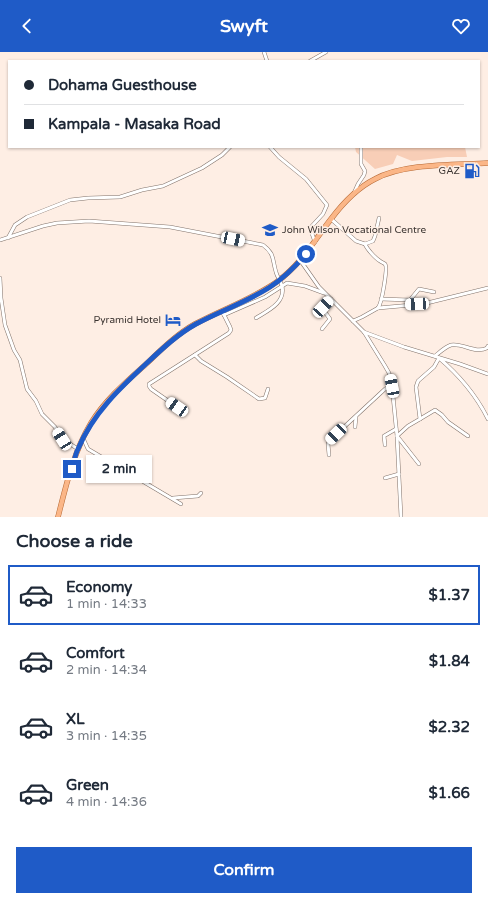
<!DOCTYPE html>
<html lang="en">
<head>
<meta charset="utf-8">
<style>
	body { margin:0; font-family:"Varela Round",sans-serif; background:#f6f6f7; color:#1f2937; height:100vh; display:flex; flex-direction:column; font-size:15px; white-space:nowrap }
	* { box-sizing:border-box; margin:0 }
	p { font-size:13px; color:#747a83 }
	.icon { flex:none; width:22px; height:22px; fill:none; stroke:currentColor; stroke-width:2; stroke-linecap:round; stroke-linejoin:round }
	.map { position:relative; height:465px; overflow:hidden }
	.panel { display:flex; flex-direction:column; background:#fff; flex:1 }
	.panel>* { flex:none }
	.banner { position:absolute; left:8px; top:8px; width:472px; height:88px; border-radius:0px; box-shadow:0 1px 3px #0004; display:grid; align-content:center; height:88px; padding:0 16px; background:#fff }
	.end { position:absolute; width:18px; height:18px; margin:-9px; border:5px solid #1f5bc7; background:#fff; box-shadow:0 0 0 2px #fff }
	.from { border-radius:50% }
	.bubble { position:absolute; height:28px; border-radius:0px; background:#fff; box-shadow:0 1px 3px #0004; font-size:13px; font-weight:800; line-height:28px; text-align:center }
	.car { position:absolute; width:12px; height:24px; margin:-12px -6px; border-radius:5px; box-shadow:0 0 3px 1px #0007; background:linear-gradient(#fff 24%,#345 0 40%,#fff 0 76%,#345 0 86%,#fff 0) }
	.banner b { display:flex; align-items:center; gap:14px; height:38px; font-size:15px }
	.banner b+b { border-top:1px solid #e0e1e3 }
	.banner i { width:10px; height:10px; background:#1f2937 }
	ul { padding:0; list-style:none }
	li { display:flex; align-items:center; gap:12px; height:60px; margin:0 8px 6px; padding:0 8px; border:2px solid transparent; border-radius:0px }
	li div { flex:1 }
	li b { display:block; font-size:15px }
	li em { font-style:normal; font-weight:800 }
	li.selected { border-color:#1f5bc7 }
	li>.icon { width:36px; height:36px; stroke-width:1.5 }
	h2 { padding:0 16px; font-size:18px; line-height:48px }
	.cta { display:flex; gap:8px; margin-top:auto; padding:8px 16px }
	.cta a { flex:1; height:46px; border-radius:0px; background:#1f5bc7; color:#fff; font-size:16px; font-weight:800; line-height:46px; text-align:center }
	header { display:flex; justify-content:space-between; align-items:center; height:52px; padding:0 16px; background:#1f5bc7; color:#fff; font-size:18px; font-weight:800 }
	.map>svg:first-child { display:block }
	.green { fill:#f8ceb7 }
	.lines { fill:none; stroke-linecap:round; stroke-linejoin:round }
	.minor-casing { stroke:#82736b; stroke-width:4 }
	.primary-casing { stroke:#b66935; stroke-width:5.5 }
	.minor { stroke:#fff; stroke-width:3 }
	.primary { stroke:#fbb687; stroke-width:4.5 }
	.route { stroke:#1f5bc7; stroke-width:5 }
	.labels { text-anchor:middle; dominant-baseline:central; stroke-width:3; stroke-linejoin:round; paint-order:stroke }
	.poi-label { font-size:10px; fill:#3b3431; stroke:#feeee4; text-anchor:end }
</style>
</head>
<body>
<header><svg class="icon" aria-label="back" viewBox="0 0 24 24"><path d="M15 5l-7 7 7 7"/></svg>Swyft<svg class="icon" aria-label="heart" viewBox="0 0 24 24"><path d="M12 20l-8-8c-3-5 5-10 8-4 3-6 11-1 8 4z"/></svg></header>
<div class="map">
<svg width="488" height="465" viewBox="0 0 488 465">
	<rect width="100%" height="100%" fill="#feeee4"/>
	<polygon class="green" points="355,95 465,95 467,105 447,105 412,109 397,103 393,112 375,117 356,100"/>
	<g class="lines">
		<defs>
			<g id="minor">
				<polyline points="264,0 267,9"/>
				<polyline points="310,9 326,0"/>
				<polyline points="270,95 279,105 306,127 327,153 323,162 310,176 315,190"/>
				<polyline points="354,141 358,132 364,123 365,119 361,112 361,95"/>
				<polyline points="331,167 356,189 365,192 373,189 375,184 379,166"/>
				<polyline points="8,186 15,173 27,165 70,148 88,146 120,145 142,138 163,134 202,116 222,103 230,95"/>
				<path d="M 0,188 L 43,174 L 57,171 L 89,169 L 170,175 L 263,193 C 275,202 272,207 276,220 C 277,225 281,229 282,234 C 286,251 267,259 256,266"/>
				<path d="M 365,192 C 367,197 375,206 380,209 C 381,210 384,211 385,212 C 388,215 382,251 378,256"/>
				<polyline points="300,208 319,235 364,280 404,295 460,312 488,322"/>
				<polyline points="0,226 1,246 5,273 14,298 20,308 27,337 36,349 42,362 55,375 62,387 78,397"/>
				<polyline points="381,247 410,248 419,237 434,240"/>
				<polyline points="224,263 265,245 287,231 305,234 324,241"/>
				<polyline points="353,269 362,265 378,256 423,252 488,236"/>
				<polyline points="322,277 330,267 322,256 331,247"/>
				<polyline points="364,280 385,314 389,321 392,334 397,384 401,465"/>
				<polyline points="195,303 201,309 227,325 259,347 265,346 268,337"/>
				<path d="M 435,304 C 440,300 445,295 451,293 C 463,291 475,302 487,296 L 488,294"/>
				<polyline points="177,355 151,337 149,334 149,332 229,281 231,278 230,275 222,259"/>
				<polyline points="420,367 435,358 442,363 448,370 468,384"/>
				<polyline points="355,375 356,365"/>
				<polyline points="83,386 88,397 181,452"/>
				<polyline points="385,393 384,384 396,377"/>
				<polyline points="329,403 328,392 330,388 385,337 392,334"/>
				<path d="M 419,412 L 397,384 L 408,374 L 420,367 L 416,335 L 418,329 L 434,315 L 439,306 C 459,323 476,343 488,367"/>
				<polyline points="385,426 399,422"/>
				<polyline points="173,446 198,444 201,441"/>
			</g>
			<path id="primary" d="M 58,465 C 66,433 74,399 91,371 C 105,348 126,330 146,312 C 162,297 177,282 195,272 C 223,257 253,247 278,229 C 301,212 314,189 331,167 C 343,151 357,136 375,127 C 404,111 455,113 488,111"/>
		</defs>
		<use href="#minor" class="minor-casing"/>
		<use href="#primary" class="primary-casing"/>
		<use href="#minor" class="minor"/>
		<use href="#primary" class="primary"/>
	</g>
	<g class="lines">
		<path class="route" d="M 72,417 C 74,410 75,403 78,397 C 93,361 121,335 148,310 C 163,296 178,282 196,272 C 220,259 247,250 270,235 C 284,226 295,215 306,202"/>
	</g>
	<defs>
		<symbol id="fuel-bare" viewBox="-9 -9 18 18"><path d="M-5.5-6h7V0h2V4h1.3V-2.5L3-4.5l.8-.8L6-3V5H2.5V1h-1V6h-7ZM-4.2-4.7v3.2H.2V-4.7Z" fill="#1f5bc7" stroke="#feeee4" stroke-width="2.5" paint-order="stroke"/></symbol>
		<symbol id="school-bare" viewBox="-9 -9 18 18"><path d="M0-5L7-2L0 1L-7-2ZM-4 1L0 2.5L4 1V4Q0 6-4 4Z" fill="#1f5bc7" stroke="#feeee4" stroke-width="2.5" paint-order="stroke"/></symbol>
		<symbol id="hotel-bare" viewBox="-9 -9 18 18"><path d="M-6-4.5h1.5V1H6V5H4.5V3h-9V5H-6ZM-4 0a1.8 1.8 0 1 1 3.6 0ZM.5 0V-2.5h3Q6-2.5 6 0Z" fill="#1f5bc7" stroke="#feeee4" stroke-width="2.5" paint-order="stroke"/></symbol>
	</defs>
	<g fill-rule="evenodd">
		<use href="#fuel-bare" x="461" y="108" width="22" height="22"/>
		<use href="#school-bare" x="259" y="167" width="22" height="22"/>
		<use href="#hotel-bare" x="162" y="257" width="22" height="22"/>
	</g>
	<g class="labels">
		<g class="poi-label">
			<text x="460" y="119">GAZ</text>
			<text x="282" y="178" text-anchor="start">John Wilson Vocational Centre</text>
			<text x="161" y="268">Pyramid Hotel</text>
		</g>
	</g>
</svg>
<i class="end from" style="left:306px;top:202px"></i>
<i class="end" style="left:72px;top:417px"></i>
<div class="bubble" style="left:86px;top:403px;width:66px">2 min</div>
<i class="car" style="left:233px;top:187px;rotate:102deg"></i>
<i class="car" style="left:417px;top:252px;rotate:267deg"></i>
<i class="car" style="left:323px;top:255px;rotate:43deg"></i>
<i class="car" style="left:392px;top:334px;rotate:349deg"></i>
<i class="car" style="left:177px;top:355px;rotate:304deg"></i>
<i class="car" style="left:336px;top:382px;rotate:226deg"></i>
<i class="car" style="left:62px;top:387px;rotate:328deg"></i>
<div class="banner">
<b><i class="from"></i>Dohama Guesthouse</b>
<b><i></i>Kampala - Masaka Road</b>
</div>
</div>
<section class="panel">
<h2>Choose a ride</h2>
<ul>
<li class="selected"><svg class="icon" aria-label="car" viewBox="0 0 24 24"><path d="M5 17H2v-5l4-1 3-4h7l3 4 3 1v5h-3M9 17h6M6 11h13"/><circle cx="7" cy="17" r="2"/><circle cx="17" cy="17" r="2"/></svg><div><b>Economy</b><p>1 min · 14:33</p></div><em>$1.37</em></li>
<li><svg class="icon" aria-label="car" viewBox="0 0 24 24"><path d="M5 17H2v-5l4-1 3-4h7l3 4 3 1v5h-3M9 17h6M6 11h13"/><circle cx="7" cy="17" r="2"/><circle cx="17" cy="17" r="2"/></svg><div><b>Comfort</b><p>2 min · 14:34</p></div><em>$1.84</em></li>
<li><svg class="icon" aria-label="car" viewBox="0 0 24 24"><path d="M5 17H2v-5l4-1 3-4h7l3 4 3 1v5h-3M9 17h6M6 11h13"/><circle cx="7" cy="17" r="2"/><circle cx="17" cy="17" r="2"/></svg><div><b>XL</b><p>3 min · 14:35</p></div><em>$2.32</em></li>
<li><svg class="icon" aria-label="car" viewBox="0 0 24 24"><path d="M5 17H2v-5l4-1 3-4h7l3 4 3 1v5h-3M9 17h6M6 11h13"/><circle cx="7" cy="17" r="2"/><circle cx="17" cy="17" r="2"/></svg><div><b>Green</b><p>4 min · 14:36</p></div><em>$1.66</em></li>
</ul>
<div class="cta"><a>Confirm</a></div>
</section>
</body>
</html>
